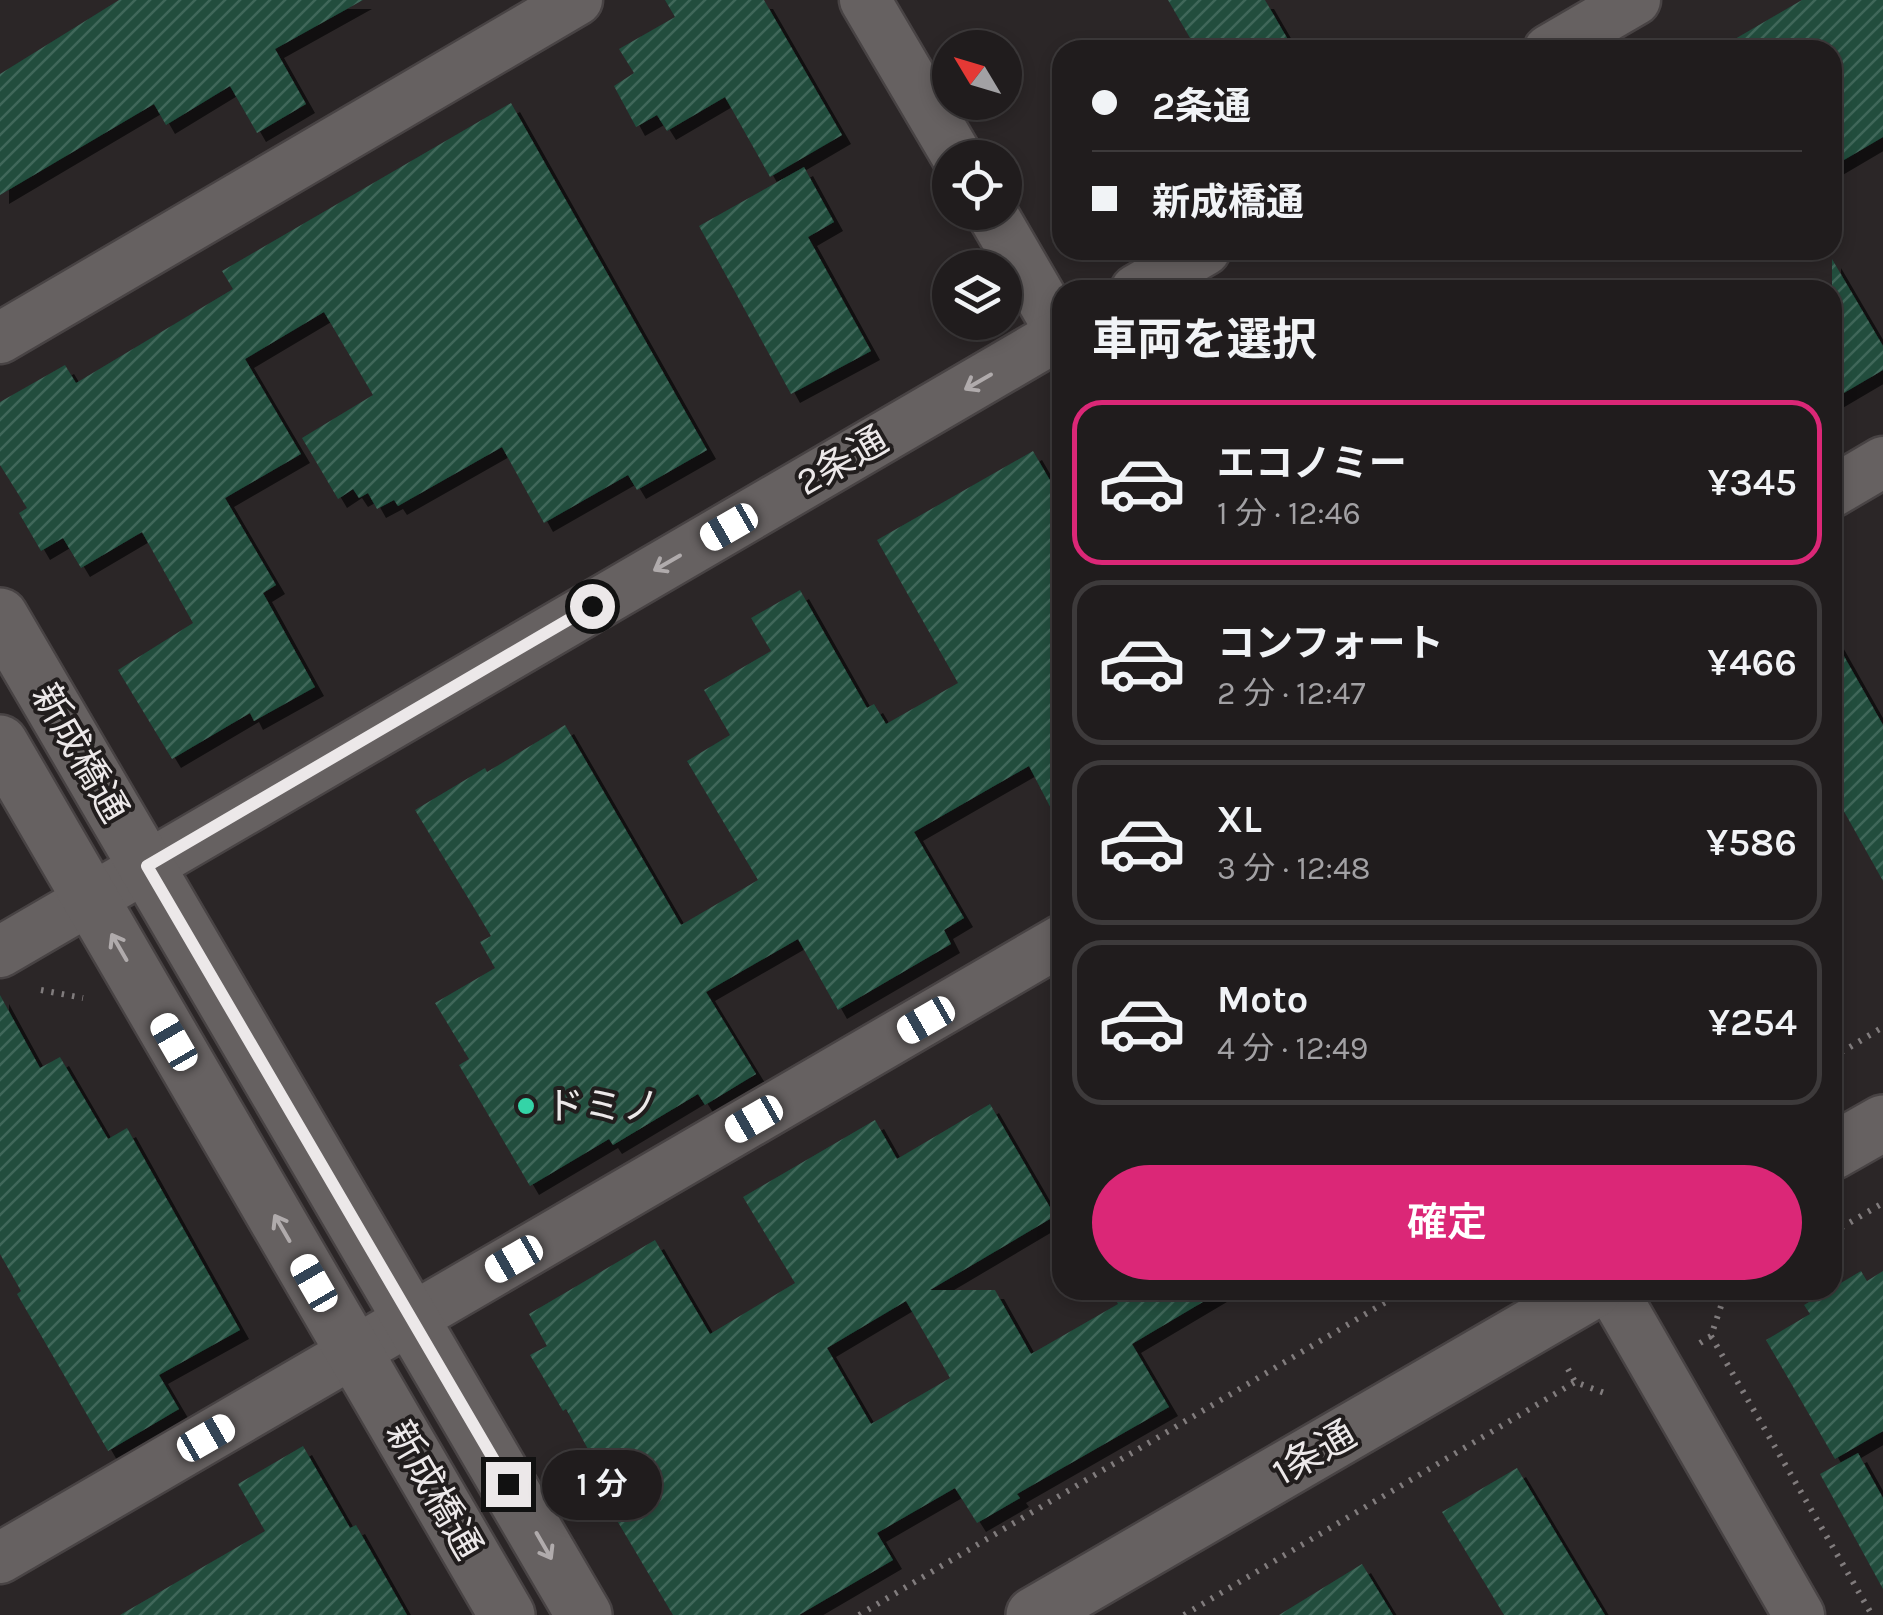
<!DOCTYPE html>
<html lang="ja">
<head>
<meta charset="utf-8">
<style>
	body { margin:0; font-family:Karla,"Noto Sans JP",sans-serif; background:#282526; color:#f1f3f6; height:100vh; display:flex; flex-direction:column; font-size:38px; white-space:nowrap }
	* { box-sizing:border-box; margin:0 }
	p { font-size:32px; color:#a2a1a4 }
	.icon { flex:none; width:55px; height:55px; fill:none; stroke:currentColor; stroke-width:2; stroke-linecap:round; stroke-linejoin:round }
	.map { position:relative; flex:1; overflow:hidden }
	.side { position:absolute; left:1052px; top:280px; width:790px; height:1020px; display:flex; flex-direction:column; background:#201c1d; border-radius:30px; box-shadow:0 5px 15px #0003,0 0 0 2px #3d3a3b }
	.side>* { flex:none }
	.banner { position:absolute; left:1052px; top:40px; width:790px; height:220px; border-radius:30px; box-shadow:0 5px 15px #0003,0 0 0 2px #3d3a3b; display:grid; align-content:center; height:220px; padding:0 40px; background:#201c1d }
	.needle { width:65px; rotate:308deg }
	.controls { position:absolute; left:932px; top:30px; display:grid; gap:20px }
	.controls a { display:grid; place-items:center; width:90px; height:90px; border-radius:50%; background:#201c1d; box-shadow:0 5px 15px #0003,0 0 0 2px #3d3a3b; font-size:50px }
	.end { position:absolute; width:45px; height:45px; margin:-22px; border:12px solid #ece8e9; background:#111; box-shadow:0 0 0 5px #111 }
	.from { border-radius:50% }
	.bubble { position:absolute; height:70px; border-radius:35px; background:#201c1d; box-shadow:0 5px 15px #0003,0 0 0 2px #3d3a3b; font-size:32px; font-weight:600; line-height:70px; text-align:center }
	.car { position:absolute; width:30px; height:60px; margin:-30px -15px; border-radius:12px; box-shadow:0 0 8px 2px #0007; background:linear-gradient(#fff 24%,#345 0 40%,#fff 0 76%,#345 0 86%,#fff 0) }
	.banner b { display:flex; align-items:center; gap:35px; height:95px; font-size:38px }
	.banner b+b { border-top:2px solid #3d3a3b }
	.banner i { width:25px; height:25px; background:#f1f3f6 }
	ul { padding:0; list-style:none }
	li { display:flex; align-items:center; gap:30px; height:165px; margin:0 20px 15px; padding:0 20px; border:5px solid #3d3a3b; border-radius:30px }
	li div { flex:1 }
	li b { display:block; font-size:38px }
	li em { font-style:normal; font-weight:600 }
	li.active { border-color:#db2777 }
	li>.icon { width:90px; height:90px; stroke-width:1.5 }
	h2 { padding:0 40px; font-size:45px; line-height:120px }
	.button { display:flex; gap:20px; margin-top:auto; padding:20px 40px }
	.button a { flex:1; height:115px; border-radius:60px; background:#db2777; color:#fff; font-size:40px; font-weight:600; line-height:115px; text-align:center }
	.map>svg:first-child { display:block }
	.building { fill:url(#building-hatch); fill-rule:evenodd; filter:url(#shadow) }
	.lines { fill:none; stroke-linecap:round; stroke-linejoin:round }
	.minor-casing { stroke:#484344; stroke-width:55 }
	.tertiary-casing { stroke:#484344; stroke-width:60 }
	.secondary-casing { stroke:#484344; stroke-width:60 }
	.path { stroke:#817c7d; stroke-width:6; stroke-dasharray:2.5 8; stroke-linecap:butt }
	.minor { stroke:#666161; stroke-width:50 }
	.tertiary { stroke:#666161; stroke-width:55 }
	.secondary { stroke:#666161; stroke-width:55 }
	.oneway { stroke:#b0abac }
	.route { stroke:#ece8e9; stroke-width:12 }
	.poi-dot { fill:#34d4a7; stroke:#211d1d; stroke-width:4 }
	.labels { text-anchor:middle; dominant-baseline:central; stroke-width:8; stroke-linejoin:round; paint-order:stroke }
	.street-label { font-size:38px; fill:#ece8e9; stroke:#211d1d }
	.poi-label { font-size:38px; fill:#ece8e9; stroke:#211d1d; text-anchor:start }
</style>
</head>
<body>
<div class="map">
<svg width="1883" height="1615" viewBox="0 0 1883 1615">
	<defs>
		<pattern id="building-hatch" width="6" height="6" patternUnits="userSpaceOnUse" patternTransform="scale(2.5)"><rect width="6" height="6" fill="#204d3e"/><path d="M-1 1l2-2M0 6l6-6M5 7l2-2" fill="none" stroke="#41675a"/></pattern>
		<filter id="shadow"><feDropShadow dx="9" dy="9" stdDeviation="0" flood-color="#0009"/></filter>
	</defs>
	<rect width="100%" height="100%" fill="#2b2627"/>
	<g class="building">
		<polygon points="119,0 363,0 275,49 306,104 257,133 230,86 166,125 154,104 0,195 0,74"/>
		<polygon points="665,0 764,0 842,135 770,177 725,97 667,131 657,115 636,127 614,86 634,73 619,49 675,17"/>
		<polygon points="1168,0 1265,0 1294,50 1197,50"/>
		<polygon points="1802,0 1883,0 1883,137 1832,167 1832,50 1716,50"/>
		<polygon points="511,103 707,450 637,490 628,475 544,523 502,447 398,506 394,500 377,509 368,493 359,498 353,489 338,499 302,438 373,395 324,312 245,359 301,454 225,498 276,585 263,593 315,687 254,721 250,713 172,759 118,670 193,623 142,532 81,568 63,538 41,551 19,513 27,508 0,465 0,402 65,365 76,383 233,289 222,271"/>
		<polygon points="804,167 834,222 808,237 871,351 791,394 699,226"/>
		<polygon points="1832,259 1883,346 1883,370 1832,400"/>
		<polygon points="1033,451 1062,501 1062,830 1029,766 914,832 964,918 944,930 951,944 838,1010 798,939 706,992 756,1074 705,1105 698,1094 613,1145 609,1139 530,1186 459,1065 469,1059 435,1003 495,968 480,942 491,936 415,810 485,768 487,772 565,725 681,925 758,880 687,761 730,735 704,690 771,651 751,618 800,590 867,708 874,704 886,724 958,683 877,540"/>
		<polygon points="1832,635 1883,725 1883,881 1832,790"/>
		<polygon points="0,995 40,1068 60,1057 108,1139 127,1128 240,1330 159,1375 179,1409 108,1451 17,1294 21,1291 0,1254"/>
		<path d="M 990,1104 L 1055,1216 L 930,1290 L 995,1290 L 1031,1354 L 1118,1304 L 1110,1290 L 1223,1290 L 1132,1344 L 1169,1407 L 1017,1494 L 1020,1498 L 977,1523 L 955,1488 L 877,1533 L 893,1560 L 799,1615 L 673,1615 L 609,1507 L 617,1502 L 566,1409 L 563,1411 L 530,1355 L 547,1346 L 529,1314 L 655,1240 L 710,1334 L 795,1283 L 743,1197 L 875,1120 L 897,1159 ZM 906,1301 L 950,1378 L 871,1424 L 827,1348 Z"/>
		<polygon points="1861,1271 1867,1281 1883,1271 1883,1431 1835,1459 1766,1340 1810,1314 1804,1305"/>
		<polygon points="303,1446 350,1528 356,1525 407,1615 120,1615 265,1531 238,1484"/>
		<polygon points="1858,1453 1883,1498 1883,1589 1820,1474"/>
		<polygon points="1517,1468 1605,1615 1504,1615 1442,1512"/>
		<polygon points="1362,1564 1393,1615 1279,1615"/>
	</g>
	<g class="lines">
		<defs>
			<g id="minor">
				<polyline points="865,0 958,158"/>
				<polyline points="1549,50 1635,0"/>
				<polyline points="991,212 1062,334"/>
				<polyline points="1136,290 1205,250"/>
				<polyline points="0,338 577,0"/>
				<polyline points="1832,492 1883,462"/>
				<polyline points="0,952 1062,333"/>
				<polyline points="1612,1290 1799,1615"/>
				<polyline points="0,1558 1062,940"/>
			</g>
			<g id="tertiary">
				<polyline points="0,616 584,1615"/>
				<polyline points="0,743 507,1615"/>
			</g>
			<g id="secondary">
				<polyline points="1832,1152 1883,1123"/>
				<polyline points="1034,1615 1594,1290"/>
			</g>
		</defs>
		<use href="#minor" class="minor-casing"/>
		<use href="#tertiary" class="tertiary-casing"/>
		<use href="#secondary" class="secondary-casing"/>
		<g class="path">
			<polyline points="41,990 83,998"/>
			<polyline points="1832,1058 1883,1027"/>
			<polyline points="1832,1233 1883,1203"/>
			<polyline points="1711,1336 1872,1615"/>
			<polyline points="1700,1343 1711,1336 1724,1297 1736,1290"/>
			<polyline points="1568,1369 1575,1382 1610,1395"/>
			<polyline points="859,1615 1406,1290"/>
			<polyline points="1184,1615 1575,1382"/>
		</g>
		<use href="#minor" class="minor"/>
		<use href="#tertiary" class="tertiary"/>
		<use href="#secondary" class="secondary"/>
	</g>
	<defs><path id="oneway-shaft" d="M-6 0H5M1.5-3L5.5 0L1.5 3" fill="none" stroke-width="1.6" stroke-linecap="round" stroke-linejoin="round" transform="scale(2.5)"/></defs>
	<g class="oneway">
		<use href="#oneway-shaft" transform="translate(978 382) rotate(150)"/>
		<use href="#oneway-shaft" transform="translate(667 563) rotate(150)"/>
		<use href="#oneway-shaft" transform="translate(119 947) rotate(-120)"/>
		<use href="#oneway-shaft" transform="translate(282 1228) rotate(-120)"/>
		<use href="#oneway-shaft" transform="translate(544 1546) rotate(60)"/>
	</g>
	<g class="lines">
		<polyline class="route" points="508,1484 147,866 592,606"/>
	</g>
	<circle class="poi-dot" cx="526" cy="1106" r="10"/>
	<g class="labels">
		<g class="street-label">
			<text transform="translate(842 461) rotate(-30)">2条通</text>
			<text transform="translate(80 753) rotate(60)">新成橋通</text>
			<text transform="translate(1314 1453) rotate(-30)">1条通</text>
			<text transform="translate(434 1490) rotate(60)">新成橋通</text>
		</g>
		<g class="poi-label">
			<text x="546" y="1106">ドミノ</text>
		</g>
	</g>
</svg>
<div class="controls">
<a><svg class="needle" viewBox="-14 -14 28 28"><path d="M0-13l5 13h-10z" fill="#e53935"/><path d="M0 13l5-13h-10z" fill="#a2a1a4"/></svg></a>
<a><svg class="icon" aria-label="locate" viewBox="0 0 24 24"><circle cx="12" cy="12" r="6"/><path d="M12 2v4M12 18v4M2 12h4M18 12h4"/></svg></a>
<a><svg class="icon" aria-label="layers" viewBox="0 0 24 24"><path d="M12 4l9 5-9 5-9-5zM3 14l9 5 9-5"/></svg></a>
</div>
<i class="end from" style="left:592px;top:606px"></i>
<i class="end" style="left:508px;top:1484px"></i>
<div class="bubble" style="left:542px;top:1450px;width:120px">1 分</div>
<i class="car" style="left:729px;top:527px;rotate:240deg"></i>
<i class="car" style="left:926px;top:1020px;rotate:240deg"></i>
<i class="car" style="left:174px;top:1042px;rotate:330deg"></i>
<i class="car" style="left:754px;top:1119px;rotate:240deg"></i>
<i class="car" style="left:514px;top:1259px;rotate:240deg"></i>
<i class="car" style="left:314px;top:1283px;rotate:330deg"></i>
<i class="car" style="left:206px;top:1438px;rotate:60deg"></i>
<div class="banner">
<b><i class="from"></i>2条通</b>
<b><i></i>新成橋通</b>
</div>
<section class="side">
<h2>車両を選択</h2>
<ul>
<li class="active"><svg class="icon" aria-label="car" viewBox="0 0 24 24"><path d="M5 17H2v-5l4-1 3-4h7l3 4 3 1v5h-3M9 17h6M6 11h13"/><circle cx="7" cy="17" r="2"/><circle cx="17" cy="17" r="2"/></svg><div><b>エコノミー</b><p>1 分 · 12:46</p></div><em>¥345</em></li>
<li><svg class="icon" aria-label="car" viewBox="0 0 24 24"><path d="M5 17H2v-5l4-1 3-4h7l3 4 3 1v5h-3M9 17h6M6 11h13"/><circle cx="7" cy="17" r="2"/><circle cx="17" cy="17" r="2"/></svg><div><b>コンフォート</b><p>2 分 · 12:47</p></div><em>¥466</em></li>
<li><svg class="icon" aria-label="car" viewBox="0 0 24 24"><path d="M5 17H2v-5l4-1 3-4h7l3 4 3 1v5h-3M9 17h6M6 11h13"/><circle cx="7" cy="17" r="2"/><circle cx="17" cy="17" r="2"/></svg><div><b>XL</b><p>3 分 · 12:48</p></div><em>¥586</em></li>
<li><svg class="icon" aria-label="car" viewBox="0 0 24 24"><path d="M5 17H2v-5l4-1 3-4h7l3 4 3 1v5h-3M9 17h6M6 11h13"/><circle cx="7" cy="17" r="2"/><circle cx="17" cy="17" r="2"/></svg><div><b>Moto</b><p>4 分 · 12:49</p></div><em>¥254</em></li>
</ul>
<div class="button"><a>確定</a></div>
</section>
</div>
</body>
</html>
